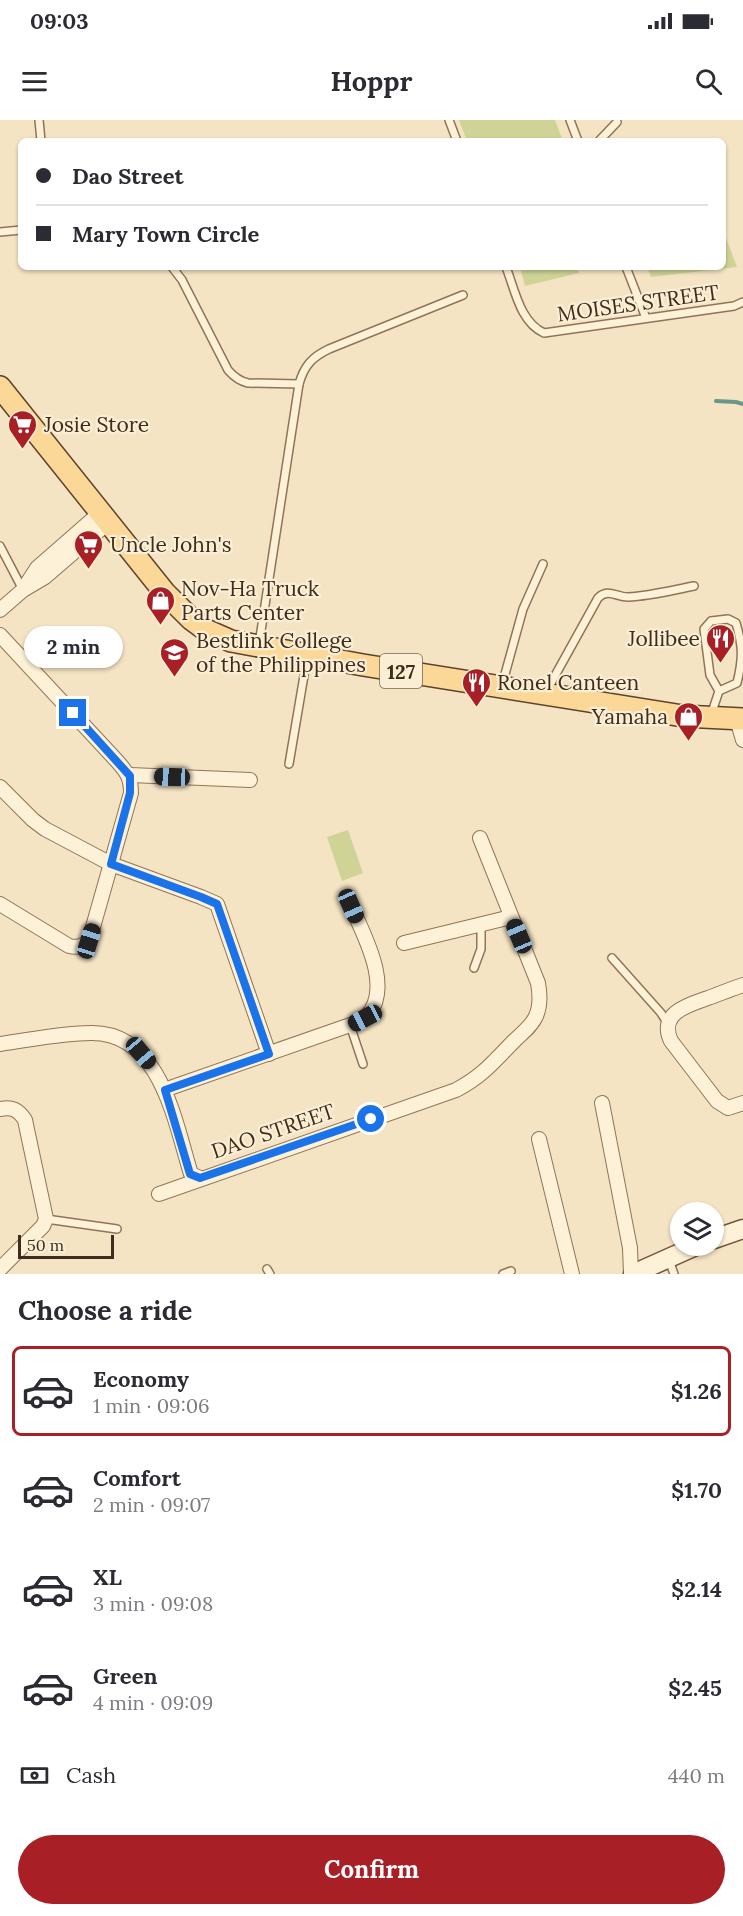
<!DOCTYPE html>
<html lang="en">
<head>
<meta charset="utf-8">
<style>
	body { margin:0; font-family:Lora,serif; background:#f2f2f3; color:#2b2b33; height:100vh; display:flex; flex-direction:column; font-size:22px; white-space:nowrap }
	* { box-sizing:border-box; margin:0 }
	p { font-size:20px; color:#7c7c81 }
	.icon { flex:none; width:33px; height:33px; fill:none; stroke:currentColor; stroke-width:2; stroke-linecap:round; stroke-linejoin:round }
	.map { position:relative; height:1154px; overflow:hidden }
	.sheet { display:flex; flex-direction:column; background:#fff; flex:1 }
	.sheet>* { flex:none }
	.banner { position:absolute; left:18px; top:18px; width:708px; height:132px; border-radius:9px; box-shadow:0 2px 4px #0004; display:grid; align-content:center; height:132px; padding:0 18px; background:#fff }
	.tools { position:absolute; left:670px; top:1082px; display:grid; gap:12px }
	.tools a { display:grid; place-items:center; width:54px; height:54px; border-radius:50%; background:#fff; box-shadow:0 2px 4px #0004; font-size:30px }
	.scale { position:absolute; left:18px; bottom:15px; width:96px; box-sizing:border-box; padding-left:6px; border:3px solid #3f2c1d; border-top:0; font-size:16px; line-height:21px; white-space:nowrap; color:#3f2c1d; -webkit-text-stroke:4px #faeed4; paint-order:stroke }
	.end { position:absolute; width:27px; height:27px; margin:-14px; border:8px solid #1a73e8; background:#fff; box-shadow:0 0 0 3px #fff }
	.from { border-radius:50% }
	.bubble { position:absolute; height:42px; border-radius:21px; background:#fff; box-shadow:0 2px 4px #0004; font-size:20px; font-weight:700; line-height:42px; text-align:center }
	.car { position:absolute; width:18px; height:36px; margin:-18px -9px; border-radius:8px; box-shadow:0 0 4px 2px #0007; background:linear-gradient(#222 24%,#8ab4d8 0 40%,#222 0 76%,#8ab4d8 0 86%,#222 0) }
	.banner b { display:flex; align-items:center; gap:21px; height:57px; font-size:22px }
	.banner b+b { border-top:2px solid #e1e1e2 }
	.banner i { width:15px; height:15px; background:#2b2b33 }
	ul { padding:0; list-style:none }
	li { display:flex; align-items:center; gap:18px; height:90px; margin:0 12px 9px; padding:0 6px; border:3px solid transparent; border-radius:9px }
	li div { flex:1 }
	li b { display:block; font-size:22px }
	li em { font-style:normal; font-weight:700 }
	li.current { border-color:#a81f25 }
	li>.icon { width:54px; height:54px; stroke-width:1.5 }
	h2 { padding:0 18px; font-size:27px; line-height:72px }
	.pay { display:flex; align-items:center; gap:15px; height:66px; padding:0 18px; font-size:22px }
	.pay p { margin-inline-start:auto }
	.button { display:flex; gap:12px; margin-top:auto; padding:12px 18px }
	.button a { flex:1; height:69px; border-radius:36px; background:#a81f25; color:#fff; font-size:24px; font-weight:700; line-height:69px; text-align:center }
	.status { display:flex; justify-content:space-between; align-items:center; height:42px; padding:0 30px; background:#fff; direction:ltr }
	.status svg { height:16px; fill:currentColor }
	header { display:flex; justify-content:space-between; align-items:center; height:78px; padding:0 18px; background:#fff; font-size:27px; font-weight:700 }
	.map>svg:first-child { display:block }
	.green { fill:#cfd496 }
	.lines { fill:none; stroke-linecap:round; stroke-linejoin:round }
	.stream { stroke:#6b968a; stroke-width:4 }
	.service-casing { stroke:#917457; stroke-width:10 }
	.minor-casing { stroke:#917457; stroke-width:16 }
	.secondary-casing { stroke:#73553a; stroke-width:21 }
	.primary-casing { stroke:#5f422c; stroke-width:24 }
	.service { stroke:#fdf1d8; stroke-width:7 }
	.minor { stroke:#fdf1d8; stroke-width:14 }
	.secondary { stroke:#fdf1d8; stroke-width:18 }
	.primary { stroke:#fbd897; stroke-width:21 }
	.route { stroke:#1a73e8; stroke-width:8 }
	.labels { text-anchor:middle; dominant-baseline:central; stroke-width:4.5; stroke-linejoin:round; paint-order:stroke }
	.shield { fill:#faeed4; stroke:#776654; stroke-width:1.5 }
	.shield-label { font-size:20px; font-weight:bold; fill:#3f2c1d }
	.street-label { font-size:21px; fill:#3f2c1d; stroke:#faeed4 }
	.poi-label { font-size:21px; fill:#3f2c1d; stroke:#faeed4; text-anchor:start }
</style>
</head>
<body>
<div class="status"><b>09:03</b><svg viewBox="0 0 49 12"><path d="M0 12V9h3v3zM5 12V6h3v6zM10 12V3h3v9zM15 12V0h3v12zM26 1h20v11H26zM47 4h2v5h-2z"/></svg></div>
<header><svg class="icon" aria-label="menu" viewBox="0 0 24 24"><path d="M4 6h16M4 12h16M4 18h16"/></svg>Hoppr<svg class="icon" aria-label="search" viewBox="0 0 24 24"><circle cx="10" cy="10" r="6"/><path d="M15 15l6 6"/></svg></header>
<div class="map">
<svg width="743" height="1154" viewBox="0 0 743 1154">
	<rect width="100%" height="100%" fill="#f4e4c4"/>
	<g class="green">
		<polygon points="459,0 555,0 563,21 467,21"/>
		<polygon points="723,110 737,147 651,157 647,147 723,147"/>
		<polygon points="520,147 577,147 579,153 525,166"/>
		<polygon points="348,710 363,753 342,761 327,717"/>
	</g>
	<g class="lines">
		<polyline class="stream" points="716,281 736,282 743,284"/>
		<defs>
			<g id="service">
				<polyline points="39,0 41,21"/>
				<polyline points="449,0 457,21"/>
				<polyline points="570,0 578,21"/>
				<polyline points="599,21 617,2"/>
				<polyline points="0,112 21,110"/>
				<path d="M 172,147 L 182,160 L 228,250 C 234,257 239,261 248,263 L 299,264"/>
				<path d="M 506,147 C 515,170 520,202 544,213 L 734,186 L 743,182"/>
				<polyline points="626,147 646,198"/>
				<polyline points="0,426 23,470"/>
				<path d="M 259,524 L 299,264 C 304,246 312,237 329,229 L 463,175"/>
				<polyline points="502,565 523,489 543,444"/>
				<path d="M 546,572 L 598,478 C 608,468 616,477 628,477 C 650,476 673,470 694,466"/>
				<path d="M 711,595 L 719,571 L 737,563 C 743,538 743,527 736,503 L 728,499 L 711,501 L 704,509 L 710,555 L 719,571"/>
				<polyline points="289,644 307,538"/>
				<polyline points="612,838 661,893 668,904"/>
				<polyline points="474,848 481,829 481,805"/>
				<polyline points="350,905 363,944"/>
				<polyline points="46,1099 117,1109"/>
				<polyline points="669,1140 674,1154"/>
				<polyline points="267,1149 270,1154"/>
				<polyline points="503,1154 511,1151"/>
			</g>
			<g id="minor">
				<polyline points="24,468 37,448 101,392"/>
				<polyline points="0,490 23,470 45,457 109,402"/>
				<path d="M 0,515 L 117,641 C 127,652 131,658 131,673 L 89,821 C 82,826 78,828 69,826 L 0,784"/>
				<polyline points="737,599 743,620"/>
				<polyline points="130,655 250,660"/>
				<polyline points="0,667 33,700 45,709 111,744 201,777 217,784 269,934"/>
				<polyline points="404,823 511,797"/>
				<path d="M 743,865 C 731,869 719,874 708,878 C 688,885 658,893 671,921 L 717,981 L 728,988 L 743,983"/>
				<path d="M 0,924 C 30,920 61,913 91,913 C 161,912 175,1003 191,1054 L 200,1058"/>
				<path d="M 164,970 L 353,904 C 357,902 363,900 366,897 C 394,869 364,815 351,786"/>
				<polyline points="602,983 630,1128 631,1154"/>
				<path d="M 0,989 C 12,987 18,989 25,1000 L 46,1099 L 43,1106 L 0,1149"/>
				<polyline points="539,1019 572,1154"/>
				<path d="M 159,1074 L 456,970 C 483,956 494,941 514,921 C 522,913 532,906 536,896 C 541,885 540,874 538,863 L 480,718"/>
			</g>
			<g id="secondary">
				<polyline points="714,1119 743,1109"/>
				<polyline points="633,1154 698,1125"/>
			</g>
			<polyline id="primary" points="0,267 165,473 191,499 206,510 231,521 363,545 683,596 743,599"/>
		</defs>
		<use href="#service" class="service-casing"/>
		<use href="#minor" class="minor-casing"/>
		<use href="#secondary" class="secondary-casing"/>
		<use href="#primary" class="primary-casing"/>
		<use href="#service" class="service"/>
		<use href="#minor" class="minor"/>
		<use href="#secondary" class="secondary"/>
		<use href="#primary" class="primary"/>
	</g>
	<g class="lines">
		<polyline class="route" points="73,593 130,656 130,673 111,744 201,777 217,784 269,934 165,970 190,1054 200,1058 371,999"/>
	</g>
	<defs>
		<symbol id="supermarket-pin" viewBox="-11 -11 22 30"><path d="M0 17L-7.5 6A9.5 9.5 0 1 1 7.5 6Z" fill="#a81f25" stroke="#faeed4"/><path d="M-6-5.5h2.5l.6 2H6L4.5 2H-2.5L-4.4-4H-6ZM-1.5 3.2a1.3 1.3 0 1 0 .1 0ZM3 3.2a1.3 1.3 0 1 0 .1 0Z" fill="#fff"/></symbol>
		<symbol id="shop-pin" viewBox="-11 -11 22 30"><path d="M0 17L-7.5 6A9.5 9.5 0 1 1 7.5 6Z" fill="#a81f25" stroke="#faeed4"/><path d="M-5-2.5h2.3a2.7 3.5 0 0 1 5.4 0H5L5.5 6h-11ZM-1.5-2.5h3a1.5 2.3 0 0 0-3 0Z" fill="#fff"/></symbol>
		<symbol id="restaurant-pin" viewBox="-11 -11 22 30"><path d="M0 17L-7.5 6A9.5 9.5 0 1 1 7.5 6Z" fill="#a81f25" stroke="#faeed4"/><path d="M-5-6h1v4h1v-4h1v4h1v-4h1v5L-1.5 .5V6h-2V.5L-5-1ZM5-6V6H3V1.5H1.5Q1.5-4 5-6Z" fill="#fff"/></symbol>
		<symbol id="university-pin" viewBox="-11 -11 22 30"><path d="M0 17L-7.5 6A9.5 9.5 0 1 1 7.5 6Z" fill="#a81f25" stroke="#faeed4"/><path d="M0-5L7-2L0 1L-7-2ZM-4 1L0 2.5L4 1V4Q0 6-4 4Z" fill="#fff"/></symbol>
	</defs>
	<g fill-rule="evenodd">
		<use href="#supermarket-pin" x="6" y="288" width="33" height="45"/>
		<use href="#supermarket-pin" x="72" y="408" width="33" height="45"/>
		<use href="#shop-pin" x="144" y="464" width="33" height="45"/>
		<use href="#restaurant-pin" x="704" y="502" width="33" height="45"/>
		<use href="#university-pin" x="158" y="516" width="33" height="45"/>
		<use href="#restaurant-pin" x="460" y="546" width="33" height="45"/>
		<use href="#shop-pin" x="672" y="580" width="33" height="45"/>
	</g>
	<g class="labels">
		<rect class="shield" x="380" y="534" width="42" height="34" rx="4.5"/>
		<g class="shield-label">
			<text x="401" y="551">127</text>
		</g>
		<g class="street-label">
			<text transform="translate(638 183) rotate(-8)">MOISES STREET</text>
			<text transform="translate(273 1011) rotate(-19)">DAO STREET</text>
		</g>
		<g class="poi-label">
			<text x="44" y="304">Josie Store</text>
			<text x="110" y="424">Uncle John's</text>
			<text x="181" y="468">Nov-Ha Truck<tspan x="181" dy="24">Parts Center</tspan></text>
			<text x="700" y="518" text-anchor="end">Jollibee</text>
			<text x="196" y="520">Bestlink College<tspan x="196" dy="24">of the Philippines</tspan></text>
			<text x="497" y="562">Ronel Canteen</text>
			<text x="668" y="596" text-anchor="end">Yamaha</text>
		</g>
	</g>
</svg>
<div class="tools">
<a><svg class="icon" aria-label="layers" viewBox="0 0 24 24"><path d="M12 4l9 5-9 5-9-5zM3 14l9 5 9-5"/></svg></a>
</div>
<div class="scale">50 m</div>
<i class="end from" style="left:371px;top:999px"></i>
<i class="end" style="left:73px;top:593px"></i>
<div class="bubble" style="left:24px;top:506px;width:99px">2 min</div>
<i class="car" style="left:172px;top:657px;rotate:272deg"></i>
<i class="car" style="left:351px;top:786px;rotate:156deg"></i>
<i class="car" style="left:519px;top:816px;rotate:337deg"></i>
<i class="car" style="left:89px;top:821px;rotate:17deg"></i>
<i class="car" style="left:365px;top:898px;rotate:242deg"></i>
<i class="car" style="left:141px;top:933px;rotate:140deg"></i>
<div class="banner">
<b><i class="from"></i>Dao Street</b>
<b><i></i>Mary Town Circle</b>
</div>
</div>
<section class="sheet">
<h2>Choose a ride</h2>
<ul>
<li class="current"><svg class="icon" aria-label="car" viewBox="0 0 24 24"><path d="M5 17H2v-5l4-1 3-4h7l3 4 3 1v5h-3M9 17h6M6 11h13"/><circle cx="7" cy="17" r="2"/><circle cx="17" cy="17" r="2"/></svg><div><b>Economy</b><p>1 min · 09:06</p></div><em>$1.26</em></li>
<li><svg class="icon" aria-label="car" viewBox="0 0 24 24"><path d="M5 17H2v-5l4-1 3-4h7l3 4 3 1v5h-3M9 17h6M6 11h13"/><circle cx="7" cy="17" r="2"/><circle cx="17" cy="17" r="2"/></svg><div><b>Comfort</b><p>2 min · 09:07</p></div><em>$1.70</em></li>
<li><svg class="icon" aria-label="car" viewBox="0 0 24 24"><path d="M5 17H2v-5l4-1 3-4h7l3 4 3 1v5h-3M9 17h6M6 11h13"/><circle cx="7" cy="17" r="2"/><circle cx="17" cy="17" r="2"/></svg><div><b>XL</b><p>3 min · 09:08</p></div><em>$2.14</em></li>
<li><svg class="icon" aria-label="car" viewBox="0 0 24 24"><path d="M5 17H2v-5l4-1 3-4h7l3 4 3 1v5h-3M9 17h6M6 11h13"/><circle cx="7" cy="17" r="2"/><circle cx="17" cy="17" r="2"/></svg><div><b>Green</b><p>4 min · 09:09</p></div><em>$2.45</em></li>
</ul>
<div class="pay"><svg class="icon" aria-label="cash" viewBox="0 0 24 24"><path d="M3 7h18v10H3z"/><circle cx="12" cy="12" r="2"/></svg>Cash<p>440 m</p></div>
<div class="button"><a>Confirm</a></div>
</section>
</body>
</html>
